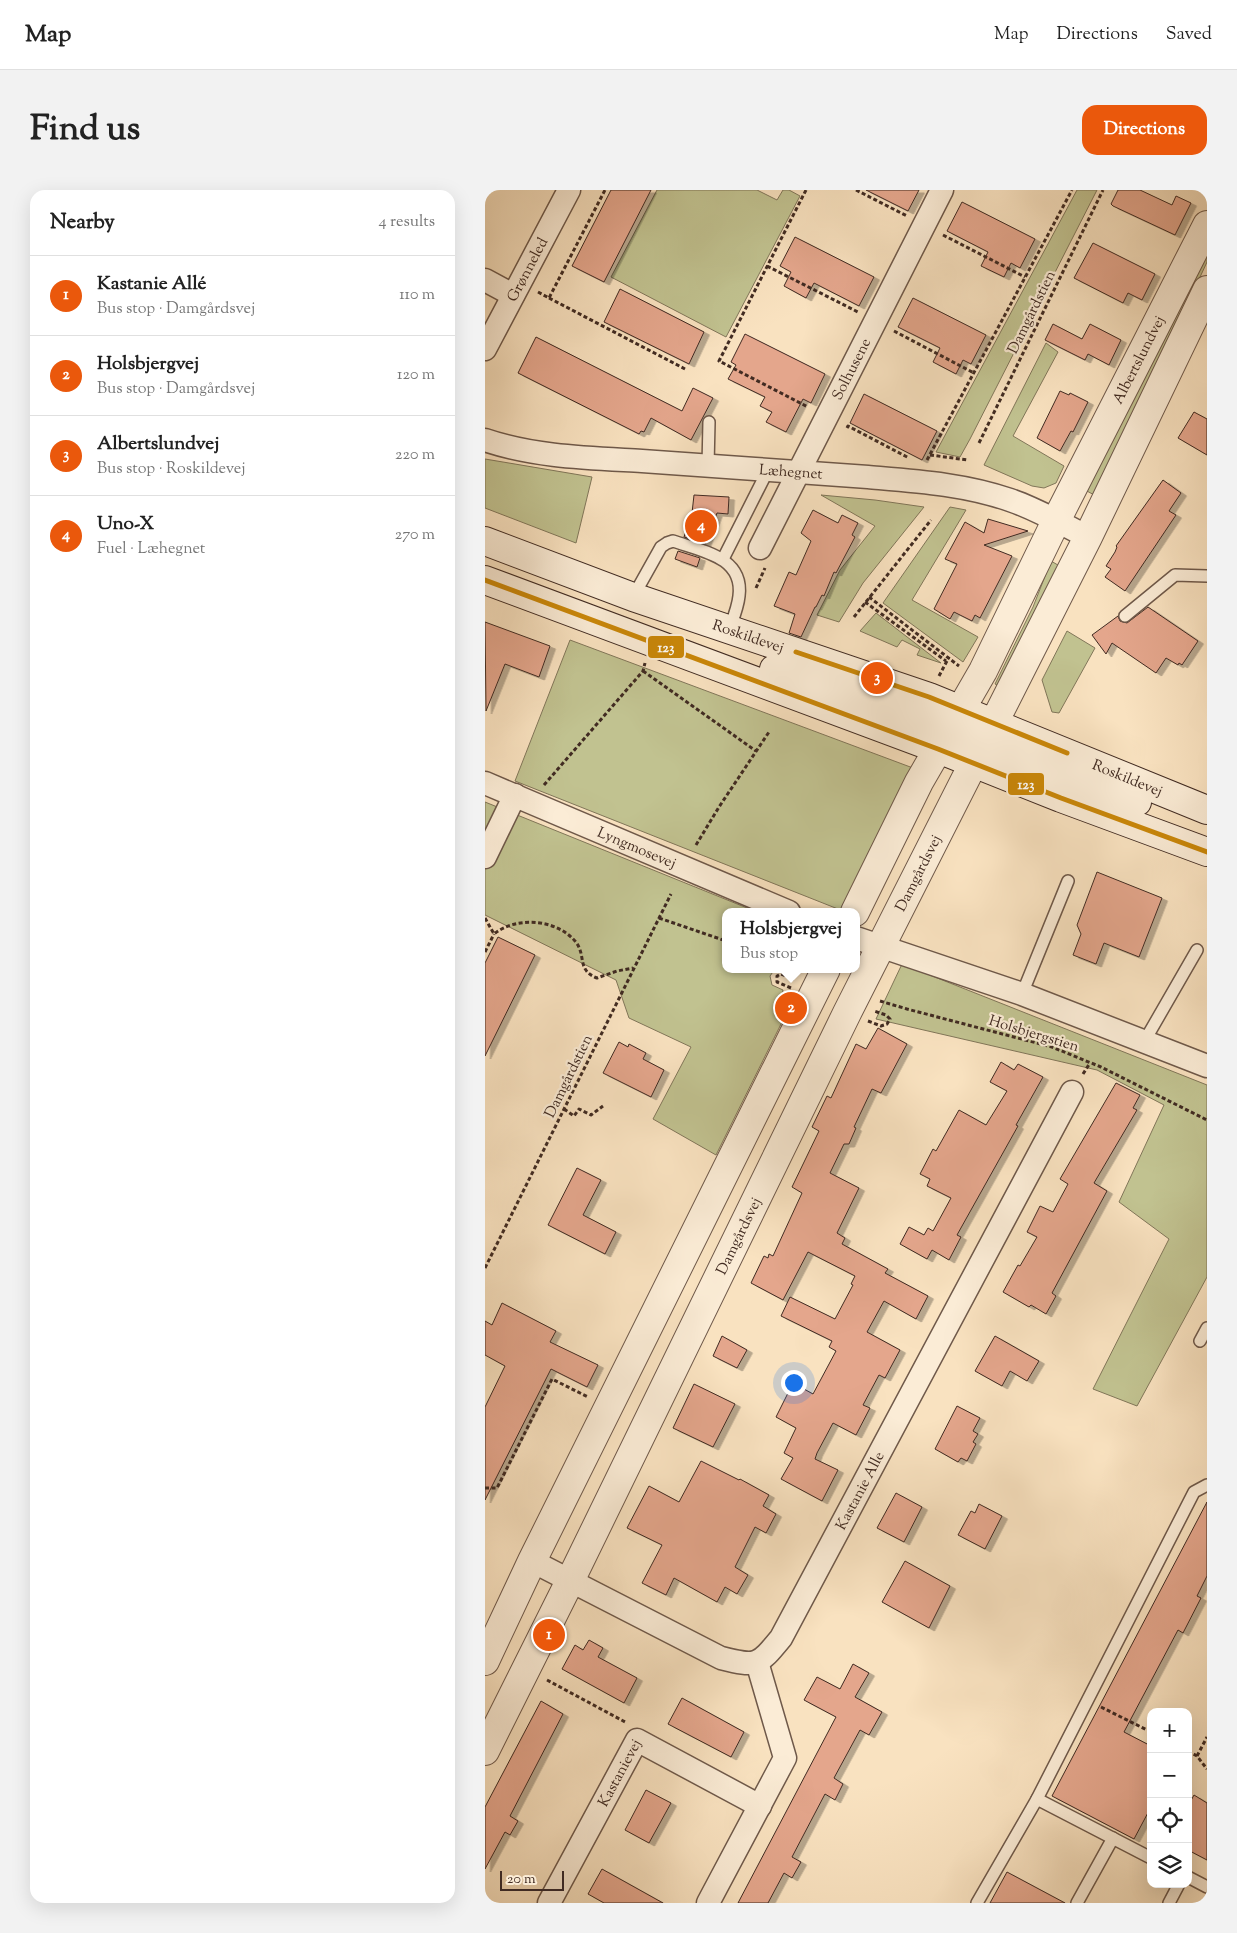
<!DOCTYPE html>
<meta charset="utf-8">
<style>
:root{--surface:#fff;--page:#f2f2f2;--text:#222;--muted:#767676;--line:#e0e0e0;--accent:#ea580c}
body{margin:0;font-family:"Sorts Mill Goudy",serif;background:var(--page);color:var(--text)}
.controls{position:absolute;right:15px;bottom:15px;display:grid;overflow:hidden;border-radius:10px;box-shadow:0 5px 20px #0002}
.controls button{width:45px;height:45px;display:grid;place-items:center;padding:0;border:0;border-bottom:1px solid var(--line);background:var(--surface);color:var(--text);font:25px sans-serif}
.scale{position:absolute;left:15px;bottom:12px;width:64px;box-sizing:border-box;padding-left:5px;border:2px solid #412b22;border-top:0;font-size:14px;line-height:18px;white-space:nowrap;color:#412b22;-webkit-text-stroke:4px #fbecd6;paint-order:stroke}
.you{position:absolute;left:308px;top:1192px;width:18px;height:18px;margin:-12px;border:4px solid #fff;border-radius:50%;background:#1a73e8;box-shadow:0 0 0 8px #1a73e833}
.badge{display:grid;place-items:center;width:32px;height:32px;border-radius:50%;background:var(--accent);color:#fff;font-size:16px;font-weight:700}
.pin{position:absolute;translate:-50% -50%;border:2px solid #fff;box-shadow:0 1px 5px #0006}
.popup{position:absolute;left:237px;top:718px;width:138px;height:65px;box-sizing:border-box;display:grid;place-content:center;border-radius:10px;background:var(--surface);filter:drop-shadow(0 1px 4px #0005);font-size:16px;white-space:nowrap;color:var(--muted)}
.popup b{font-size:19px;color:var(--text)}
.popup::after{content:'';position:absolute;left:50%;top:100%;margin-left:-10px;border:10px solid transparent;border-top-color:var(--surface)}
.list{margin:0;padding:0;list-style:none}
h2{display:flex;justify-content:space-between;align-items:center;height:65px;margin:0;padding:0 20px;font-size:21px}
h2 small{font-size:16px;font-weight:400;color:var(--muted)}
.list li{display:grid;grid-template-columns:32px 1fr auto;gap:15px;align-items:center;box-sizing:border-box;height:80px;padding:0 20px;border-top:1px solid var(--line)}
.list b{display:block;font-size:19px;white-space:nowrap}
.list p{margin:0;font-size:16px;white-space:nowrap;color:var(--muted)}
.list em{font-size:16px;font-style:normal;color:var(--muted)}
.icon{flex:none;width:28px;height:28px;fill:none;stroke:currentColor;stroke-width:2;stroke-linecap:round;stroke-linejoin:round}
.map{position:relative;flex:none;width:722px;height:1713px;overflow:hidden;border-radius:15px}
header{display:flex;align-items:center;gap:30px;box-sizing:border-box;height:70px;padding:0 25px;background:var(--surface);border-bottom:1px solid var(--line)}
header strong{font-size:24px}
nav{display:flex;gap:28px;margin-inline-start:auto;font-size:18px}
.intro{display:flex;align-items:center;justify-content:space-between;box-sizing:border-box;height:120px;padding:0 30px}
h1{margin:0;font-size:35px}
.button{padding:12px 22px;border-radius:15px;background:var(--accent);color:#fff;font-size:18px;font-weight:700}
main{display:flex;gap:30px;padding:0 30px}
aside{flex:1;background:var(--surface);border-radius:15px;box-shadow:0 5px 20px #0002}
.map>svg:first-child{display:block}
</style>
<header>
<strong>Map</strong>
<nav><a>Map</a><a>Directions</a><a>Saved</a></nav>
</header>
<div class="intro"><h1>Find us</h1><a class="button">Directions</a></div>
<main>
<aside>
<h2>Nearby<small>4 results</small></h2>
<ul class="list">
<li><span class="badge">1</span><div><b>Kastanie Allé</b><p>Bus stop · Damgårdsvej</p></div><em>110 m</em></li>
<li><span class="badge">2</span><div><b>Holsbjergvej</b><p>Bus stop · Damgårdsvej</p></div><em>120 m</em></li>
<li><span class="badge">3</span><div><b>Albertslundvej</b><p>Bus stop · Roskildevej</p></div><em>220 m</em></li>
<li><span class="badge">4</span><div><b>Uno-X</b><p>Fuel · Læhegnet</p></div><em>270 m</em></li>
</ul>
</aside>
<div class="map">
<svg width="722" height="1713" viewBox="0 0 722 1713">
<defs>
<filter id="shadow"><feDropShadow dx="5.5" dy="3" stdDeviation="0" flood-color="#0004"/></filter>
</defs>
<rect width="100%" height="100%" fill="#f9e2c0"/>
<filter id="stains"><feTurbulence type="fractalNoise" baseFrequency=".004" numOctaves="4"/><feColorMatrix values="0 0 0 0 .2 0 0 0 0 .09 0 0 0 0 .02 0 0 0 .5 -.17"/></filter>
<radialGradient id="worn" r=".72"><stop offset=".6" stop-color="#630" stop-opacity="0"/><stop offset="1" stop-color="#630" stop-opacity=".3"/></radialGradient>
<g fill="#c1c290" stroke="#817659">
<polygon points="172,0 272,0 292,10 298,0 304,0 315,6 241,147 126,87"/>
<polygon points="592,0 612,0 485,249 475,267 451,262"/>
<polygon points="722,59 722,72 613,307 600,300"/>
<polygon points="561,153 573,162 528,246 579,276 571,293 559,298 547,296 499,275"/>
<polygon points="0,269 107,287 91,353 0,318"/>
<polygon points="336,305 390,310 439,317 378,393 354,432 332,425 355,380 390,336"/>
<polygon points="465,317 481,320 427,410 493,447 478,472 398,413"/>
<polygon points="566,371 578,378 518,498 510,494 548,417"/>
<polygon points="391,423 456,473 432,465 435,459 417,450 412,457 375,441"/>
<polygon points="582,441 610,458 574,523 567,522 557,490"/>
<polygon points="85,450 428,578 358,721 30,591"/>
<polygon points="0,612 272,722 241,722 241,779 290,779 285,786 287,795 298,800 296,814 299,828 231,965 168,929 206,857 144,828 131,790 0,725"/>
<polygon points="417,774 722,895 722,1087 652,1216 608,1199 684,1049 634,1012 679,915 612,880 391,829"/>
</g>
<g fill="#e4a68c" stroke="#412b22" filter="url(#shadow)">
<polygon points="126,0 166,0 119,92 87,76"/>
<polygon points="381,0 434,0 423,21"/>
<polygon points="633,0 655,0 687,15 691,6 706,13 690,45 628,16 626,14"/>
<polygon points="477,12 550,49 535,78 526,73 519,87 496,76 503,62 462,41"/>
<polygon points="310,47 389,87 374,116 329,93 321,108 299,96 306,82 295,76"/>
<polygon points="608,53 670,84 657,110 643,103 638,113 589,88"/>
<polygon points="135,99 219,142 204,174 119,132"/>
<polygon points="428,108 501,145 486,174 478,170 471,184 448,172 455,158 413,137"/>
<polygon points="568,134 597,149 605,134 636,150 624,175 603,164 600,170 560,150"/>
<polygon points="260,144 340,184 326,213 318,209 301,242 281,232 287,222 275,216 280,207 243,189 251,175 246,172"/>
<polygon points="51,147 197,221 208,198 228,208 206,250 166,228 159,242 156,241 154,244 33,183"/>
<polygon points="575,201 584,205 585,203 603,212 588,242 586,241 575,261 552,248"/>
<polygon points="379,204 452,241 437,270 365,233"/>
<polygon points="709,222 722,229 722,265 693,248"/>
<polygon points="678,290 696,303 684,321 691,325 640,401 620,387 626,379 621,376 630,362 632,357 631,356"/>
<polygon points="209,305 244,307 243,324 232,323 220,354 199,347 207,323"/>
<polygon points="328,320 353,333 357,325 373,333 367,345 370,347 351,383 349,382 339,406 337,405 331,417 330,417 316,447 304,443 310,424 289,416 304,382 311,385 326,351 316,343"/>
<polygon points="503,329 543,341 499,355 527,366 495,428 490,425 487,431 469,422 465,429 449,419 472,374 460,369 480,332 499,343"/>
<polygon points="193,361 215,368 212,377 190,369"/>
<polygon points="663,417 713,451 697,475 694,473 693,475 681,468 671,483 627,453 621,464 607,445 633,426 635,431 642,433"/>
<polygon points="0,432 65,456 54,487 20,474 1,521"/>
<polygon points="612,682 677,708 654,767 619,753 611,774 588,765 596,744 592,735"/>
<polygon points="13,747 50,765 0,866 0,773"/>
<polygon points="393,838 422,854 396,903 387,899 369,937 371,938 364,954 359,954 345,983 374,998 352,1043 360,1048 357,1054 403,1079 400,1083 443,1106 431,1129 399,1111 382,1142 415,1160 400,1188 394,1185 378,1215 385,1218 371,1245 348,1233 332,1263 330,1269 353,1280 337,1311 296,1289 308,1268 299,1263 311,1238 291,1227 308,1193 328,1204 351,1161 344,1157 347,1151 296,1126 305,1107 350,1129 368,1095 366,1094 370,1086 323,1062 298,1110 266,1093 279,1066 283,1068 284,1064 288,1066 317,1003 307,997 334,941 327,937 342,906 346,908 371,854 381,859"/>
<polygon points="134,852 143,857 144,854 161,863 158,869 179,880 166,907 118,883"/>
<polygon points="516,872 529,880 533,874 558,887 531,935 533,936 472,1045 476,1047 464,1070 447,1060 442,1069 415,1054 424,1037 439,1045 443,1038 448,1041 466,1008 442,996 445,989 435,984 448,959 451,961 474,920 501,935 522,901 505,892"/>
<polygon points="631,893 655,905 648,918 652,920 609,993 622,1001 567,1103 571,1106 561,1124 546,1115 544,1117 518,1102 533,1075 535,1076 552,1047 542,1042 555,1016 568,1022 583,994 575,989"/>
<polygon points="92,978 116,990 98,1025 131,1042 120,1064 63,1035"/>
<polygon points="17,1113 71,1141 65,1152 113,1175 102,1197 66,1179 0,1310 0,1217 20,1176 0,1165 0,1131 7,1135"/>
<polygon points="237,1146 262,1160 252,1178 228,1166"/>
<polygon points="510,1146 554,1171 542,1191 525,1181 517,1196 490,1181"/>
<polygon points="209,1194 250,1214 228,1257 188,1238"/>
<polygon points="472,1216 495,1228 488,1241 493,1244 488,1252 491,1254 482,1271 476,1268 473,1272 450,1259"/>
<polygon points="216,1271 254,1290 255,1289 284,1305 278,1316 291,1324 281,1343 270,1337 250,1377 263,1385 252,1404 240,1397 232,1412 189,1388 181,1405 157,1393 177,1355 142,1338 164,1296 194,1312"/>
<polygon points="411,1303 437,1317 419,1352 392,1338"/>
<polygon points="722,1312 722,1386 712,1406 716,1408 698,1443 693,1440 639,1542 666,1556 666,1617 649,1649 567,1606"/>
<polygon points="494,1314 517,1326 500,1359 473,1345 486,1321 490,1323"/>
<polygon points="420,1371 465,1396 444,1438 397,1412"/>
<polygon points="104,1450 118,1458 113,1467 152,1488 139,1513 77,1479 90,1455 98,1460"/>
<polygon points="368,1474 384,1483 370,1507 397,1522 384,1545 375,1540 349,1588 358,1594 350,1610 340,1604 307,1667 316,1672 307,1688 299,1683 283,1713 253,1713 351,1527 319,1510 332,1487 355,1499"/>
<polygon points="197,1508 259,1542 246,1567 183,1534"/>
<polygon points="56,1511 78,1524 25,1626 33,1631 25,1645 20,1642 0,1679 0,1617"/>
<polygon points="161,1600 186,1613 164,1653 140,1640"/>
<polygon points="709,1605 722,1613 722,1670 703,1660 703,1616"/>
<polygon points="117,1679 178,1713 119,1713 103,1704"/>
<polygon points="522,1682 580,1713 505,1713"/>
</g>
<g fill="none" stroke-linecap="round" stroke-linejoin="round">
<defs>
<g id="service">
<polyline points="223,276 224,232"/>
<polyline points="238,369 283,280"/>
<path d="M148,407L176,357L182,353L188,351C217,361 259,367 254,406C253,417 248,429 244,440"/>
<polyline points="640,426 690,385 722,386"/>
<polyline points="537,804 583,691"/>
<polyline points="659,852 712,760"/>
<polyline points="715,1151 722,1138"/>
<polyline points="552,1609 666,1668"/>
<polyline points="703,1687 722,1697"/>
<polyline points="492,1713 552,1609 709,1302 722,1295"/>
<polyline points="592,1713 628,1648"/>
<polyline points="684,1713 694,1694"/>
</g>
<g id="minor">
<polyline points="0,90 28,105"/>
<path id="s1" d="M0,159L84,0"/>
<path id="s2" d="M0,250C50,267 104,268 157,271C232,277 308,281 383,287C430,291 479,294 525,310C552,319 577,334 603,347"/>
<path id="s3" d="M275,358L457,0"/>
<path id="s4" d="M0,593L304,722"/>
<polyline points="0,667 30,605"/>
<polyline points="371,748 537,804 722,876"/>
<path id="s5" d="M47,1371L236,1468C272,1477 273,1476 296,1448L587,902"/>
<path id="s6" d="M64,1713L152,1550L275,1616"/>
<polyline points="223,1713 300,1568 272,1472"/>
</g>
<g id="tertiary">
<path id="s7" d="M370,722L434,592L498,481L571,331L722,35"/>
<polyline points="0,1471 47,1371 341,779"/>
<path id="s8" d="M0,1561L85,1391L362,823L603,347L722,100"/>
</g>
<g id="secondary">
<path id="s9" d="M0,351L148,407L444,507L722,620"/>
<polyline points="0,390 453,559 576,608 722,662"/>
<polyline points="289,479 435,529 468,534 492,533"/>
<polyline points="472,558 495,558 535,566 652,612"/>
</g>
</defs>
<use href="#service" stroke="#6f594a" stroke-width="14"/>
<use href="#minor" stroke="#6f594a" stroke-width="25"/>
<use href="#tertiary" stroke="#6f594a" stroke-width="30"/>
<use href="#secondary" stroke="#412b22" stroke-width="30"/>
<g stroke="#412b22" stroke-width="3" stroke-dasharray="4 2.5" stroke-linecap="butt">
<polyline points="321,0 234,171 323,217"/>
<polyline points="371,0 422,26"/>
<polyline points="458,45 540,87"/>
<polyline points="282,76 373,122"/>
<polyline points="53,102 64,108 120,0"/>
<polyline points="64,108 200,179"/>
<polyline points="409,141 489,183"/>
<polyline points="362,238 363,236 424,268"/>
<polyline points="494,253 618,0"/>
<polyline points="445,265 483,270"/>
<polyline points="442,270 587,0"/>
<polyline points="271,398 280,378"/>
<polyline points="384,407 474,476"/>
<polyline points="380,412 461,471"/>
<polyline points="369,427 446,330"/>
<polyline points="158,481 271,561"/>
<polyline points="454,486 464,467"/>
<polyline points="59,595 158,481 160,473"/>
<polyline points="211,655 234,617 284,542"/>
<path d="M0,728L9,744C31,726 71,729 90,751C102,765 91,780 112,788L132,781L148,778"/>
<polyline points="174,728 241,751"/>
<polyline points="0,762 9,744"/>
<polyline points="306,798 292,792 292,786 296,784 309,789"/>
<polyline points="395,811 422,819 567,857 616,877 722,930"/>
<polyline points="383,831 396,836 402,834 405,829 401,825 389,821"/>
<polyline points="598,884 605,873"/>
<polyline points="79,919 89,926 94,919 106,925 118,916"/>
<polyline points="0,1078 186,704"/>
<polyline points="0,1298 12,1298 67,1189 103,1207"/>
<polyline points="62,1490 142,1533"/>
<polyline points="616,1517 666,1542"/>
<polyline points="703,1561 712,1566 722,1579"/>
<polyline points="712,1566 722,1547"/>
</g>
<use href="#service" stroke="#fbecd6" stroke-width="11"/>
<use href="#minor" stroke="#fbecd6" stroke-width="22"/>
<use href="#tertiary" stroke="#fbecd6" stroke-width="28"/>
<use href="#secondary" stroke="#fbecd6" stroke-width="28"/>
<defs>
<g id="bus-1">
<polyline points="0,390 453,559 576,608 722,662"/>
<polyline points="311,462 444,507 582,563"/>
</g>
</defs>
<use href="#bus-1" stroke="#fbecd6" stroke-width="9"/>
<use href="#bus-1" stroke="#ca8708" stroke-width="5"/>
</g>
<g text-anchor="middle" stroke-width="4.5" stroke-linejoin="round" paint-order="stroke">
<g font-size="15" fill="#412b22" stroke="#fbecd6">
<text dy="5" stroke="none"><textPath href="#s1" startOffset="90">Grønneled</textPath></text>
<text transform="translate(546 122) rotate(-64)" y="5">Damgårdstien</text>
<text dy="5" stroke="none"><textPath href="#s7" startOffset="621">Albertslundvej</textPath></text>
<text dy="5" stroke="none"><textPath href="#s3" startOffset="201">Solhusene</textPath></text>
<text dy="5" stroke="none"><textPath href="#s2" startOffset="308">Læhegnet</textPath></text>
<text dy="5" stroke="none"><textPath href="#s9" startOffset="280">Roskildevej</textPath></text>
<text dy="5" stroke="none"><textPath href="#s9" startOffset="685">Roskildevej</textPath></text>
<text dy="5" stroke="none"><textPath href="#s4" startOffset="165">Lyngmosevej</textPath></text>
<text dy="5" stroke="none"><textPath href="#s8" startOffset="979">Damgårdsvej</textPath></text>
<text transform="translate(549 843) rotate(17)" y="5">Holsbjergstien</text>
<text transform="translate(83 886) rotate(-64)" y="5">Damgårdstien</text>
<text dy="5" stroke="none"><textPath href="#s8" startOffset="574">Damgårdsvej</textPath></text>
<text dy="5" stroke="none"><textPath href="#s5" startOffset="450">Kastanie Alle</textPath></text>
<text dy="5" stroke="none"><textPath href="#s6" startOffset="148">Kastanievej</textPath></text>
</g>
</g>
<g stroke="#fbecd6" stroke-width="2">
<rect x="162" y="445" width="38" height="24" rx="5" fill="#ca8708"/>
<rect x="522" y="582" width="38" height="24" rx="5" fill="#ca8708"/>
</g>
<g font-size="14" text-anchor="middle" font-weight="bold" fill="#fff">
<text x="181" y="462">123</text>
<text x="541" y="599">123</text>
</g>
<rect width="100%" height="100%" filter="url(#stains)"/>
<rect width="100%" height="100%" fill="url(#worn)"/>
</svg>
<div class="controls">
<button>+</button>
<button>−</button>
<button><svg class="icon" aria-label="locate" viewBox="0 0 24 24"><circle cx="12" cy="12" r="6"/><path d="M12 2v4M12 18v4M2 12h4M18 12h4"/></svg></button>
<button><svg class="icon" aria-label="layers" viewBox="0 0 24 24"><path d="M12 4l9 5-9 5-9-5zM3 14l9 5 9-5"/></svg></button>
</div>
<div class="scale">20 m</div>
<div class="you"></div>
<div class="pin badge" style="left:64px;top:1445px">1</div>
<div class="pin badge" style="left:306px;top:818px">2</div>
<div class="popup"><b>Holsbjergvej</b>Bus stop</div>
<div class="pin badge" style="left:392px;top:488px">3</div>
<div class="pin badge" style="left:216px;top:336px">4</div>
</div>
</main>
